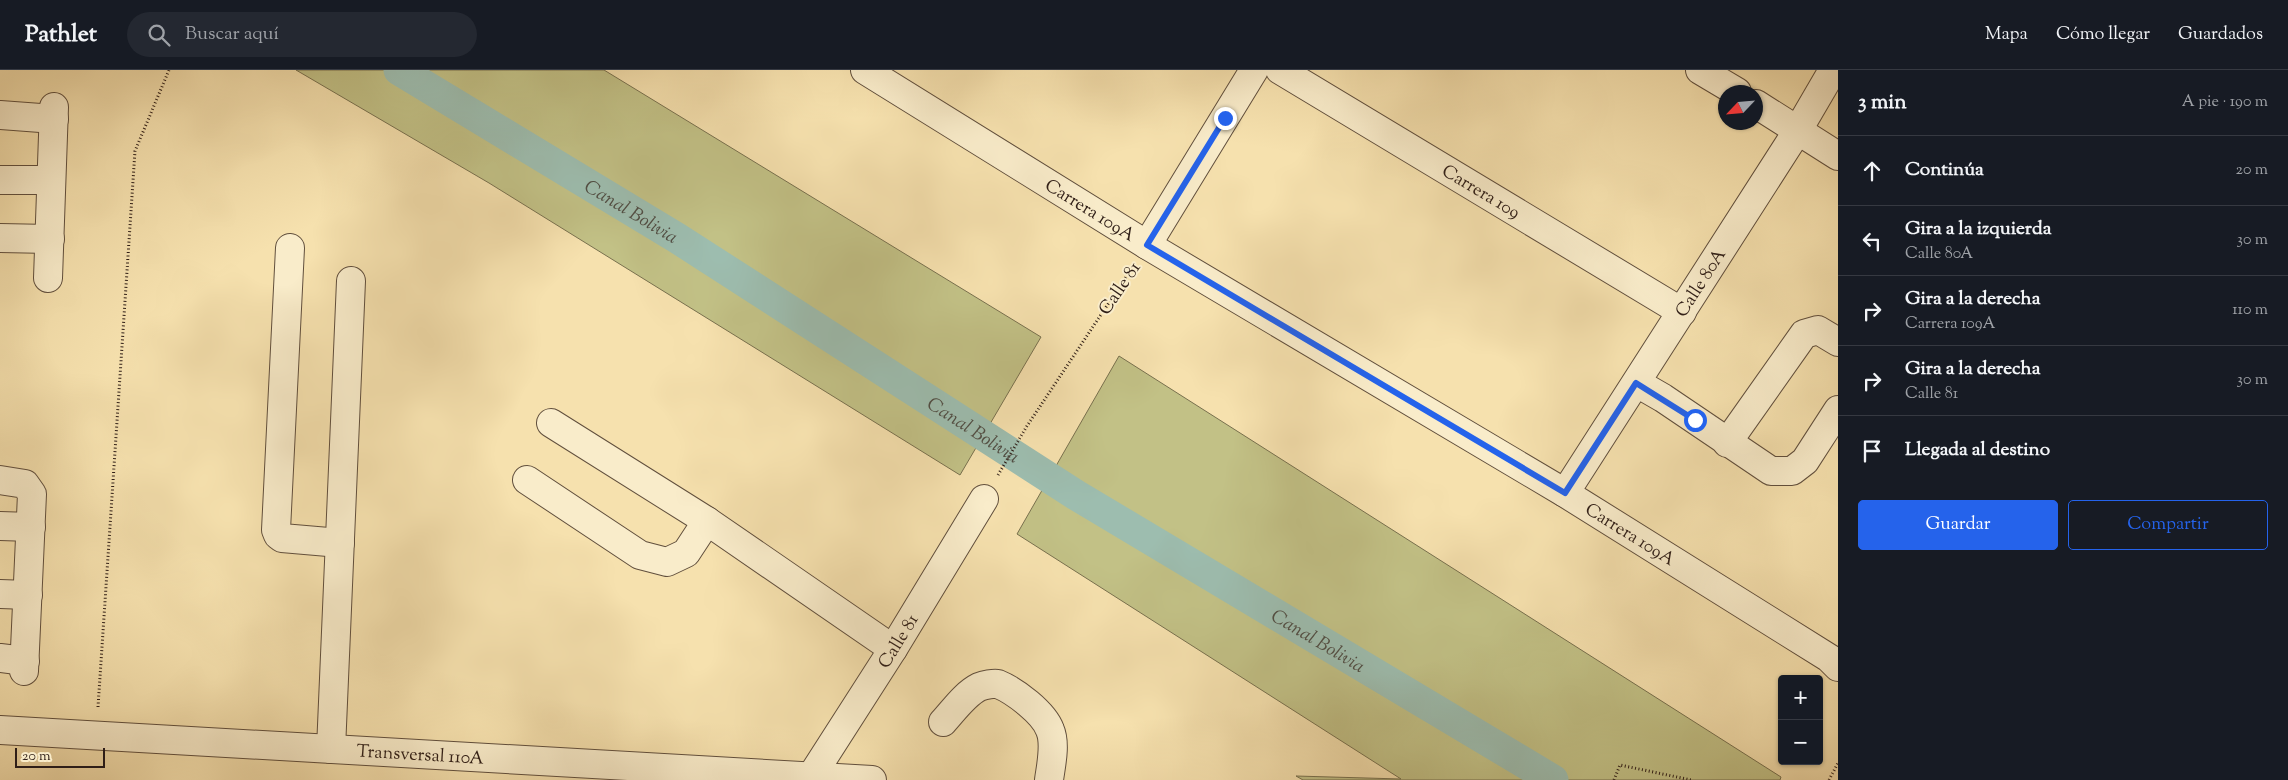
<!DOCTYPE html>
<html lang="es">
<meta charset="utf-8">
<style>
:root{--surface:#171b24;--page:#242831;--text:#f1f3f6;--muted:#9ea1a6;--line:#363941;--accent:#2563eb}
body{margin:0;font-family:"Sorts Mill Goudy",serif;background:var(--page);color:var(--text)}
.controls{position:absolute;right:15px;bottom:15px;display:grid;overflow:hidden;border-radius:5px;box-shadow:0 1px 4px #0004}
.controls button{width:45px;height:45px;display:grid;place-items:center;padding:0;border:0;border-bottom:1px solid var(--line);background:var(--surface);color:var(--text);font:25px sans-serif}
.compass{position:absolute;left:1718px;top:15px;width:45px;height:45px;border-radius:50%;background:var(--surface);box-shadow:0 1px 4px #0004;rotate:244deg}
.scale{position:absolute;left:15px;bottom:12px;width:90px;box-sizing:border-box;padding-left:5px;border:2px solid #2f1e17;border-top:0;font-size:14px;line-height:18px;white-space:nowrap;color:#2f1e17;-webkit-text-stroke:4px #f9ecca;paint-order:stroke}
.stop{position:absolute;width:15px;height:15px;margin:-11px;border:4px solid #2563eb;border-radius:50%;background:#fff}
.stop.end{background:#2563eb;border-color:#fff;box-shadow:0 1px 5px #0008}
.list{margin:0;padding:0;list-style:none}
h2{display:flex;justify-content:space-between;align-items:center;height:65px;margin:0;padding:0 20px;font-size:21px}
h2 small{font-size:16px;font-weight:400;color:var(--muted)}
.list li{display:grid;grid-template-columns:32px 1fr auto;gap:15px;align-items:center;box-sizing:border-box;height:70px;padding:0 20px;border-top:1px solid var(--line)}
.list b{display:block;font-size:19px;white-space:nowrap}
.list p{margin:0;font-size:16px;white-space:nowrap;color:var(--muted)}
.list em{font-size:16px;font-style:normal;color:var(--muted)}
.actions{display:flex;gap:10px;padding:15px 20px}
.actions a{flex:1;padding:11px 0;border:1px solid var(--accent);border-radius:5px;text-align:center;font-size:18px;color:var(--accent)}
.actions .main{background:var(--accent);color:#fff}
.icon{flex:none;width:28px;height:28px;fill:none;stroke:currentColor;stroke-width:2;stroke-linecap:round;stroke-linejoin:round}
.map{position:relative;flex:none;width:1838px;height:710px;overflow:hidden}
header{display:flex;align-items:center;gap:30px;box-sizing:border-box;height:70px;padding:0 25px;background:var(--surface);border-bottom:1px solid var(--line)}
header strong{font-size:24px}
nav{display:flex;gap:28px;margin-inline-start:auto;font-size:18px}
.search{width:350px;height:45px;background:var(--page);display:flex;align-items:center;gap:12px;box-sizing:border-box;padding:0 18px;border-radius:28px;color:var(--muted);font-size:19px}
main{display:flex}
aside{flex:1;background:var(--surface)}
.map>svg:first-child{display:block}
</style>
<header>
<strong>Pathlet</strong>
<div class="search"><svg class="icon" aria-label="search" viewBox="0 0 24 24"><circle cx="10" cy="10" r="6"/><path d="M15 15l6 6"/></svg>Buscar aquí</div>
<nav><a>Mapa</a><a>Cómo llegar</a><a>Guardados</a></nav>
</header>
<main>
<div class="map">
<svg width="1838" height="710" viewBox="0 0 1838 710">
<rect width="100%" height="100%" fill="#f6e1ae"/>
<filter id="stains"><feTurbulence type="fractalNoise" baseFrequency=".004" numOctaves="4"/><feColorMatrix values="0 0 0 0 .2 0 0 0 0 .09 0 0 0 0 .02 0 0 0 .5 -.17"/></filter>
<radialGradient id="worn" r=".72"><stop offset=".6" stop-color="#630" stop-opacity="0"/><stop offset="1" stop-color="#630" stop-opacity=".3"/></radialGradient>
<g fill="#c2c186" stroke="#78704e">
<polygon points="296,0 604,0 1041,267 960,405 489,113"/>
<polygon points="1119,286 1781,707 1780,710 1303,710 1296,706 1401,709 1017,464"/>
</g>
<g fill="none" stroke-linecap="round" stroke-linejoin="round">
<path stroke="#9dbdaf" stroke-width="31" id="s1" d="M399,0L677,168L1076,425L1553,710"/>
<defs>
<g id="minor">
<path id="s2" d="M865,0L1147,175L1565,423L1829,588L1838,597"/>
<path id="s3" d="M1280,0L1682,242"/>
<polyline points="1700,0 1737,22"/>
<polyline points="1756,34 1838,86"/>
<polyline points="0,45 54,49"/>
<polyline points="0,110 51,110"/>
<polyline points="0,168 50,169"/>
<polyline points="1147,175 1254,0"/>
<polyline points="290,178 276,460 278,465 282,468 340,473"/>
<polyline points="48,208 54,37"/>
<polyline points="1637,313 1663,328 1771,401 1792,401 1805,391 1838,340"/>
<polyline points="551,353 707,451 893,579"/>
<polyline points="1727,373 1804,264 1818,260 1838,272"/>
<polyline points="0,410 25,414 32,424 24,601"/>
<polyline points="527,410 640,485 667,492 686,483 707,451"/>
<path id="s4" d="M1565,423L1798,60L1833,0"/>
<polyline points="0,456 31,457"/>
<polyline points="0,524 28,525"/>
<polyline points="0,588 25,591"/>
<path d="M943,652C954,640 965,624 979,617C984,615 994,613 998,614C1015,621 1044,643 1050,660C1056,674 1051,695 1049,710"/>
<path id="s5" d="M0,660L872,710"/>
<polyline points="331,679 351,211"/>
<path id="s6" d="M809,710L893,579L984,429"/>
</g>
</defs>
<use href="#minor" stroke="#614f3d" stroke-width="30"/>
<g stroke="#2f1e17" stroke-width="3" stroke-dasharray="1 2.5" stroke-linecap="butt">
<polyline points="998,405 1027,356 1132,198"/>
<polyline points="98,637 135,81 169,0"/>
<polyline points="1614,710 1620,695 1691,710"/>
<polyline points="1829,710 1838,693"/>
</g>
<use href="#minor" stroke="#f9ecca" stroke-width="28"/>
</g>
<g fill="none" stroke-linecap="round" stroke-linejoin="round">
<polyline stroke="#2563eb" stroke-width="6" points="1225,48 1147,175 1565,423 1636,313 1695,350"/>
</g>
<g text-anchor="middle" stroke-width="4" stroke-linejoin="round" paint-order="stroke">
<g font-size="18" fill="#2f1e17" stroke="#f9ecca">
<text dy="6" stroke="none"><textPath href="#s3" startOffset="235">Carrera 109</textPath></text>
<text dy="6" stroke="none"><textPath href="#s2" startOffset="265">Carrera 109A</textPath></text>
<text dy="6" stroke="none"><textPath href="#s4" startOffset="250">Calle 80A</textPath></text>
<text transform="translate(1119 218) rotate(-56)" y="6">Calle 81</text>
<text dy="6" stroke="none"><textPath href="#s2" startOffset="895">Carrera 109A</textPath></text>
<text dy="6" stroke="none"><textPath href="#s6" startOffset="165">Calle 81</textPath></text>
<text dy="6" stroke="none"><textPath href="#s5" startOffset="421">Transversal 110A</textPath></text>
</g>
<g font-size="19" font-style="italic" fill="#504e45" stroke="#f9ecca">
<text dy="7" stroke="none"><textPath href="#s1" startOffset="272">Canal Bolivia</textPath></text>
<text dy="7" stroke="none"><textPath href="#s1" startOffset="678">Canal Bolivia</textPath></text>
<text dy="7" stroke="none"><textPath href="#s1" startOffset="1082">Canal Bolivia</textPath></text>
</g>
</g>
<rect width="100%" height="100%" filter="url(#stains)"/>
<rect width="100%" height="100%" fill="url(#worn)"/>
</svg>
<div class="controls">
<button>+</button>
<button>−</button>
</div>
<svg class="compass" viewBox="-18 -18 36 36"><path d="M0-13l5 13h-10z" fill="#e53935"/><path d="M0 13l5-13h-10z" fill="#9ea1a6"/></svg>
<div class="scale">20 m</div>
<div class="stop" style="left:1695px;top:350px"></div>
<div class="stop end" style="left:1225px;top:48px"></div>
</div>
<aside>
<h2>3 min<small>A pie · 190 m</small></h2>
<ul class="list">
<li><svg class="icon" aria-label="ahead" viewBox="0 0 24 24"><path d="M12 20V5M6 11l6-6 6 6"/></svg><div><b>Continúa</b></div><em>20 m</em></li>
<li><svg class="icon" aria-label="left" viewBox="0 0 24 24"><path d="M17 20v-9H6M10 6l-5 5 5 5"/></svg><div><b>Gira a la izquierda</b><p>Calle 80A</p></div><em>30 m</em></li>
<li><svg class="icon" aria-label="right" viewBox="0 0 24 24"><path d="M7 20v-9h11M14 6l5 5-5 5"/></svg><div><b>Gira a la derecha</b><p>Carrera 109A</p></div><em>110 m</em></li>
<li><svg class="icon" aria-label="right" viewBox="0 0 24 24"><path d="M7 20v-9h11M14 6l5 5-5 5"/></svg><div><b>Gira a la derecha</b><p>Calle 81</p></div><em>30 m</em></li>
<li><svg class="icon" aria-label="arrive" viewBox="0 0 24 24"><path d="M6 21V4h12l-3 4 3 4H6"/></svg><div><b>Llegada al destino</b></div></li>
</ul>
<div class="actions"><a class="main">Guardar</a><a>Compartir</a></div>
</aside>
</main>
